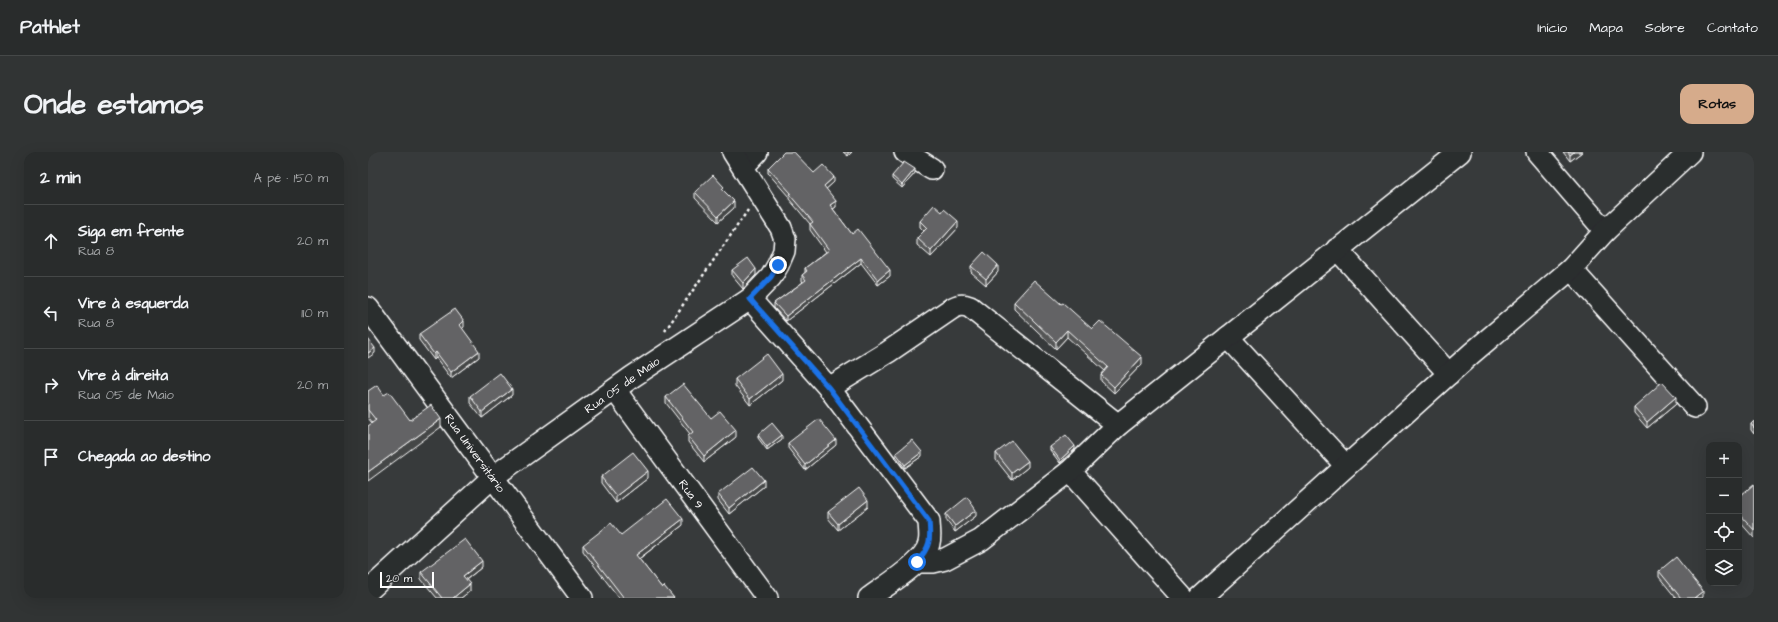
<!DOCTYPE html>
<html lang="pt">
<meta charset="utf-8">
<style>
:root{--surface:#292c2c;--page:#313434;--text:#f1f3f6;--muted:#a5a7a9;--line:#454848;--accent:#d6ab8b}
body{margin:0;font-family:"Architects Daughter",sans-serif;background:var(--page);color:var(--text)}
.controls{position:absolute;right:12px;bottom:12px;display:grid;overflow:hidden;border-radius:8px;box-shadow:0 4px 16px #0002}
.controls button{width:36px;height:36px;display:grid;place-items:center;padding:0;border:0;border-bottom:1px solid var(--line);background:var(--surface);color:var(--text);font:20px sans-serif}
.scale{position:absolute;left:12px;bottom:10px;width:54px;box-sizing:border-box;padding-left:4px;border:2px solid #fff;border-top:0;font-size:11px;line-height:14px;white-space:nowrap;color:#fff;-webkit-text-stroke:3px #2a2d2e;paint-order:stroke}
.stop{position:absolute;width:12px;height:12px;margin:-9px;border:3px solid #1a73e8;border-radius:50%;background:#fff}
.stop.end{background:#1a73e8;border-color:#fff;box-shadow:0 1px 4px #0008}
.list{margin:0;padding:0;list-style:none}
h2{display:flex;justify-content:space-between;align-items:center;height:52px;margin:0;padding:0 16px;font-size:17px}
h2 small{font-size:13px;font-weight:400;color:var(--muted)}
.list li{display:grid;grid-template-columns:26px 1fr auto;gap:12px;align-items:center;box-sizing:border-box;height:72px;padding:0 16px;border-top:1px solid var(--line)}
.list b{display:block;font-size:15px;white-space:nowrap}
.list p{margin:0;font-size:13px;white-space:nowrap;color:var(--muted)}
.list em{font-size:13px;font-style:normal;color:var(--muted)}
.icon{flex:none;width:22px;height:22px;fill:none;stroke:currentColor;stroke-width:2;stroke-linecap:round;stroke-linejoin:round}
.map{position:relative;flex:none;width:1386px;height:446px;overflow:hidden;border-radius:12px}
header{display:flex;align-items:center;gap:24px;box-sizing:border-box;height:56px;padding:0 20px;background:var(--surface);border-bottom:1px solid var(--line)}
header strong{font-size:19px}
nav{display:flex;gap:22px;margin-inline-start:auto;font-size:14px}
.intro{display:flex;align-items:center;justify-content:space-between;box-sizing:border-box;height:96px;padding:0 24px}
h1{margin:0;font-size:28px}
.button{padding:10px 18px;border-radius:12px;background:var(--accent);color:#111;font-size:14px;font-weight:700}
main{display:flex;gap:24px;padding:0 24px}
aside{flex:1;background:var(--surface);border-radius:12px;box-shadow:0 4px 16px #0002}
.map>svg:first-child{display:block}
</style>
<header>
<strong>Pathlet</strong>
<nav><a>Início</a><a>Mapa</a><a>Sobre</a><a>Contato</a></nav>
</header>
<div class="intro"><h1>Onde estamos</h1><a class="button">Rotas</a></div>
<main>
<aside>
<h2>2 min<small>A pé · 150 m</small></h2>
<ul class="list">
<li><svg class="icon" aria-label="ahead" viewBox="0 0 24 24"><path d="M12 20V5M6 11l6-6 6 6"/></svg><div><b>Siga em frente</b><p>Rua 8</p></div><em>20 m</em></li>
<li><svg class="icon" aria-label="left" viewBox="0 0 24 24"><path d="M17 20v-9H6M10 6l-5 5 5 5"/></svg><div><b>Vire à esquerda</b><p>Rua 8</p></div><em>110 m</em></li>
<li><svg class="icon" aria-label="right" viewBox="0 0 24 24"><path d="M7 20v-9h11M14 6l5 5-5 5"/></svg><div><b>Vire à direita</b><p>Rua 05 de Maio</p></div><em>20 m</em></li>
<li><svg class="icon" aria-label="arrive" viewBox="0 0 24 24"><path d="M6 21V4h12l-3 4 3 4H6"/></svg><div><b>Chegada ao destino</b></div></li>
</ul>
</aside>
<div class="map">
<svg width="1386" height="446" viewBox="0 0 1386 446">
<rect width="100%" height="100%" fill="#373a3b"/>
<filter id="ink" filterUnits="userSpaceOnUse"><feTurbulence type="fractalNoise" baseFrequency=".025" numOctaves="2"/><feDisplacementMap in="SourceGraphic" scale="8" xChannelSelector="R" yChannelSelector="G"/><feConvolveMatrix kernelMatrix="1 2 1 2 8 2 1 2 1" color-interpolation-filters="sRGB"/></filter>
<g filter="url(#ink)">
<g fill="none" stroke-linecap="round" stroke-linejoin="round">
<defs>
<g id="minor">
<polyline points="537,0 564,17"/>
<polyline points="1169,0 1237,79"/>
<polyline points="375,15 389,0"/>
<polyline points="969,97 1081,222"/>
<polyline points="1203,117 1327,255"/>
<path d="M382,147L461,236L561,369C561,376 563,384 561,391C558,410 517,434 501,446"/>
<polyline points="0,156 214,446"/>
<polyline points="860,185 978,314"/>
<path d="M461,236L520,200L583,157C590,153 594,152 602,155L750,273"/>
<polyline points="247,238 399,446"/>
<polyline points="702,319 815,446"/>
<polyline points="549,410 565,410 577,407 613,388 702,319 750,273 1092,0"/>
<polyline points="0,439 125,325 264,225 382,147 403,125 410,113 416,99 417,87 413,76 365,0"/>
<polyline points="832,446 1104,201 1203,117 1237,79 1322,0"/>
</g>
</defs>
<use href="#minor" stroke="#fff" stroke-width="24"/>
<polyline stroke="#fff" stroke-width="2.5" stroke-dasharray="3 3" stroke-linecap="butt" points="297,179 380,58"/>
<use href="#minor" stroke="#2a2d2e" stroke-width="21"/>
</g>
<g fill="#555657" stroke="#fff">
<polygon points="475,0 484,0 480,4"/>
<polygon points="1195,0 1214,0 1202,9"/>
<polygon points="400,16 446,21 466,30 458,37 468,55 465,57 484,82 522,124 510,133 493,111 418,169 406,156 406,151 435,130 434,129 434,123 437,121 437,116 458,100 442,78 442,72 421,47 421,45 400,21"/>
<polygon points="547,21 534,36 524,27 524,24"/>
<polygon points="327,40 366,56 350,70 327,46"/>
<polygon points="574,60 590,76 563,105 549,93 549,86 556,79 552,75 552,69"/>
<polygon points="603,114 630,120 618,133 603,120"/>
<polygon points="364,118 388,123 375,137 364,124"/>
<polygon points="646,150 693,152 724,177 774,212 746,241 733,229 733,223 737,219 699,185 688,197 646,157"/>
<polygon points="96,175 94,176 111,205 83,226 68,206 66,208 51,188 51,182"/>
<polygon points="367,227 414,228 382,253 367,234"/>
<polygon points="0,239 16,243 42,268 73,275 4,271 0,266"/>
<polygon points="144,243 114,266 102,251 102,244"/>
<polygon points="298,245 343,266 368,285 336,310 320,290 320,284 322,282 298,251"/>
<polygon points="1308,252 1279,276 1266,261 1266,255"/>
<polygon points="1386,269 1386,282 1383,278 1383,272"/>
<polygon points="390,283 414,287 399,298 390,286"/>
<polygon points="420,291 468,293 437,318 420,296"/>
<polygon points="682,295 707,297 692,311 682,298"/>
<polygon points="528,301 554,304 537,316 528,304"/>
<polygon points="628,301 660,315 644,328 628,308"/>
<polygon points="233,325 280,326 248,351 233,331"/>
<polygon points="1386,332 1386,386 1371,369 1371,345"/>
<polygon points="396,334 361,362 350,348 350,342"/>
<polygon points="500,355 470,378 460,366 460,360"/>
<polygon points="578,362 608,364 587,380 578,368"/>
<polygon points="315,373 271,407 294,436 306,446 251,446 215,399 215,393 253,383"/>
<polygon points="114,415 98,428 102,439 93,446 69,446 53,427 53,420"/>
<polygon points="1291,419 1335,445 1334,446 1308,446 1291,425"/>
</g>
<g fill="#454647" stroke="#fff">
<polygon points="480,0 484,0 480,4"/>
<polygon points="1206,0 1214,0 1202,9 1202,3"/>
<polygon points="547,17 547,21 534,36 534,33"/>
<polygon points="466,25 466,30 456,39 456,34"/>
<polygon points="366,49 366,56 350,70 350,64"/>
<polygon points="468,49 468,55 462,59 462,53"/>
<polygon points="590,69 590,76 563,105 563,99"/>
<polygon points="493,106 493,111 418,169 418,164"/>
<polygon points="630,113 630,120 618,133 618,127"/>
<polygon points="388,117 388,123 375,137 375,131"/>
<polygon points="522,118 522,124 510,133 510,128"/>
<polygon points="96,169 96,175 92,179 92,173"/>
<polygon points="699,178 699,185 688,197 688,190"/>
<polygon points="7,196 7,201 0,206 0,201"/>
<polygon points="111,199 111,205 83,226 83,220"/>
<polygon points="68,200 68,206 66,208 66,202"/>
<polygon points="774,205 774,212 746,241 746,235"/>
<polygon points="414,222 414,228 382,253 382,247"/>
<polygon points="144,237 144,243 114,266 114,260"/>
<polygon points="1308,245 1308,252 1279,276 1279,270"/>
<polygon points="73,267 73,275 0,329 0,320"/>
<polygon points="368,278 368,285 336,310 336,304"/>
<polygon points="414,283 414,287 399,298 399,295"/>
<polygon points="468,288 468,293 437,318 437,313"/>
<polygon points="707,294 707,297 692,311 692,308"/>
<polygon points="554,300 554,304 537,316 537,313"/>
<polygon points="660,309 660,315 644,328 644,321"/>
<polygon points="280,319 280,326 248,351 248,344"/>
<polygon points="396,328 396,334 361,362 361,356"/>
<polygon points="500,348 500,355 470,378 470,372"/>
<polygon points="608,358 608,364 587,380 587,374"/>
<polygon points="315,367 315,373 268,409 268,403"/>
<polygon points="114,409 114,415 95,430 95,424"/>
<polygon points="102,432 102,439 93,446 85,446"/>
<polygon points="1335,439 1335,445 1334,446 1326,446"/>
</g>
<g fill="#636465" stroke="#fff">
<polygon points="416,0 426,0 446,21 455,13 466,25 456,34 468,49 462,53 484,82 490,77 522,118 510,128 493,106 418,164 406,151 438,128 434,123 439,119 437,116 461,98 442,72 445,70 421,42 423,41 400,16"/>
<polygon points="1200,0 1206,0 1202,3"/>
<polygon points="536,10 547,17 534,33 524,24"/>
<polygon points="345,23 356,35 354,37 366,49 350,64 327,40"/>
<polygon points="566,53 574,60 576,57 590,69 563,99 549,86 559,76 552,69"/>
<polygon points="616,100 630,113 618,127 603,114"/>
<polygon points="380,106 388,117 375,131 364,118"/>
<polygon points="666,128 693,152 695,151 724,177 732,169 774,205 746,235 733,223 740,215 699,178 688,190 646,150"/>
<polygon points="87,157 96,169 92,173 111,199 83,220 68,200 66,202 51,182"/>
<polygon points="0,187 7,196 0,201"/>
<polygon points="399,202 414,222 382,247 367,227"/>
<polygon points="132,221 144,237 114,260 102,244"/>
<polygon points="1294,230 1308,245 1279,270 1266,255"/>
<polygon points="315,232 343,266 352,259 368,278 336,304 320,284 325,280 298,245"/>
<polygon points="9,233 16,243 21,240 42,268 63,253 73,267 0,320 0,274 8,268 0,258 0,239"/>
<polygon points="451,267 468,288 437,313 420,291"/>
<polygon points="1386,269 1386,276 1383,272"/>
<polygon points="404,271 414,283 399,295 390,283"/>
<polygon points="698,283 707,294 692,308 682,295"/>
<polygon points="544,288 554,300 537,313 528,301"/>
<polygon points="644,289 660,309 644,321 628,301"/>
<polygon points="265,300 280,319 248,344 233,325"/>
<polygon points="385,315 396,328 361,356 350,342"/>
<polygon points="1386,332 1386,378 1371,361 1371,345"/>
<polygon points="491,336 500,348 470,372 460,360"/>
<polygon points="599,345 608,358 587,374 578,362"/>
<polygon points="299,347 315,367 268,403 294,436 296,434 306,446 256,446 215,393 243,371 253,383"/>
<polygon points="97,387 114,409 95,424 102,432 85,446 74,446 53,420"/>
<polygon points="1308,405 1335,439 1326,446 1313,446 1291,419"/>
</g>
</g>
<g fill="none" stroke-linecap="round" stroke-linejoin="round" filter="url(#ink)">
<path stroke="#1a73e8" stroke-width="5" d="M410,113L403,125L382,147L461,236L561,369C563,388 562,395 549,410"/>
</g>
<g text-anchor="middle" stroke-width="3" stroke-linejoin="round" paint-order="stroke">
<g font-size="12" fill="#fff" stroke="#2a2d2e">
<text transform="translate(254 233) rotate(-35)" y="4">Rua 05 de Maio</text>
<text transform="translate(107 301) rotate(54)" y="4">Rua Universitário</text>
<text transform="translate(323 342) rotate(54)" y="4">Rua 9</text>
</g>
</g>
</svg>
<div class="controls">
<button>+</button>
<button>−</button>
<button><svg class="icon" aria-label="locate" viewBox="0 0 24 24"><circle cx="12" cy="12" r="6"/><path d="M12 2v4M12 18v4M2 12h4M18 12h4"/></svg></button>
<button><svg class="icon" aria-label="layers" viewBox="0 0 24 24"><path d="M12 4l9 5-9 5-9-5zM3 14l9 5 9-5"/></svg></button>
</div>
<div class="scale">20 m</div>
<div class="stop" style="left:549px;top:410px"></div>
<div class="stop end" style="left:410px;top:113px"></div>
</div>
</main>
